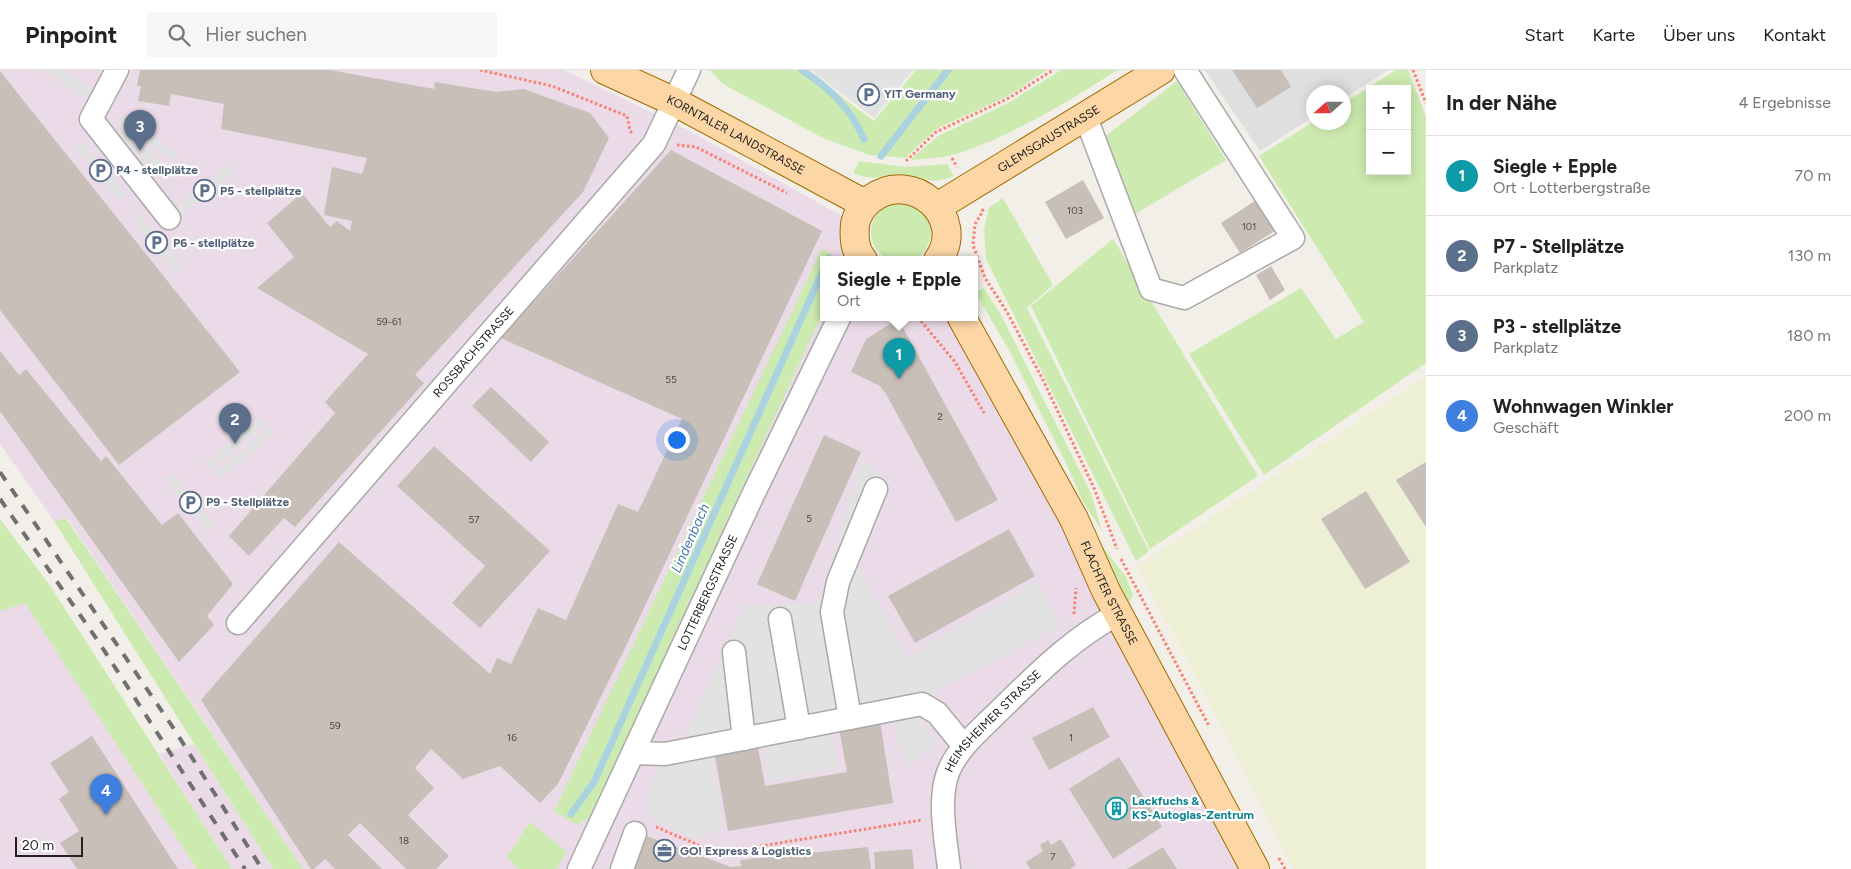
<!DOCTYPE html>
<html lang="de">
<meta charset="utf-8">
<style>
:root{--surface:#fff;--page:#f6f6f6;--text:#222;--muted:#767676;--line:#e0e0e0;--accent:#d40000}
body{margin:0;font-family:Figtree,sans-serif;background:var(--page);color:var(--text)}
.controls{position:absolute;right:15px;top:15px;display:grid;overflow:hidden;border-radius:0px;box-shadow:0 2px 12px #0003}
.controls button{width:45px;height:45px;display:grid;place-items:center;padding:0;border:0;border-bottom:1px solid var(--line);background:var(--surface);color:var(--text);font:25px sans-serif}
.compass{position:absolute;left:1306px;top:15px;width:45px;height:45px;border-radius:50%;background:var(--surface);box-shadow:0 2px 12px #0003;rotate:249deg}
.scale{position:absolute;left:15px;bottom:12px;width:68px;box-sizing:border-box;padding-left:5px;border:2px solid #222;border-top:0;font-size:14px;line-height:18px;white-space:nowrap;color:#222;-webkit-text-stroke:4px #fff;paint-order:stroke}
.you{position:absolute;left:676px;top:369px;width:18px;height:18px;margin:-12px;border:4px solid #fff;border-radius:50%;background:#1a73e8;box-shadow:0 0 0 8px #1a73e833}
.badge{display:grid;place-items:center;width:32px;height:32px;border-radius:50%;background:var(--accent);color:#fff;font-size:16px;font-weight:700}
.pin{position:absolute;translate:-50% -41px;filter:drop-shadow(0 1px 2px #0008)}
.pin::after{content:'';position:absolute;top:26px;width:18px;height:15px;background:inherit;clip-path:polygon(0 0,100% 0,50% 100%)}
.popup{position:absolute;left:820px;top:186px;width:158px;height:65px;box-sizing:border-box;display:grid;place-content:center;border-radius:0px;background:var(--surface);filter:drop-shadow(0 1px 4px #0005);font-size:16px;white-space:nowrap;color:var(--muted)}
.popup b{font-size:19px;color:var(--text)}
.popup::after{content:'';position:absolute;left:50%;top:100%;margin-left:-10px;border:10px solid transparent;border-top-color:var(--surface)}
.list{margin:0;padding:0;list-style:none}
h2{display:flex;justify-content:space-between;align-items:center;height:65px;margin:0;padding:0 20px;font-size:21px}
h2 small{font-size:16px;font-weight:400;color:var(--muted)}
.list li{display:grid;grid-template-columns:32px 1fr auto;gap:15px;align-items:center;box-sizing:border-box;height:80px;padding:0 20px;border-top:1px solid var(--line)}
.list b{display:block;font-size:19px;white-space:nowrap}
.list p{margin:0;font-size:16px;white-space:nowrap;color:var(--muted)}
.list em{font-size:16px;font-style:normal;color:var(--muted)}
.icon{flex:none;width:28px;height:28px;fill:none;stroke:currentColor;stroke-width:2;stroke-linecap:round;stroke-linejoin:round}
.map{position:relative;flex:none;width:1426px;height:799px;overflow:hidden}
header{display:flex;align-items:center;gap:30px;box-sizing:border-box;height:70px;padding:0 25px;background:var(--surface);border-bottom:1px solid var(--line)}
header strong{font-size:24px}
nav{display:flex;gap:28px;margin-inline-start:auto;font-size:18px}
.search{width:350px;height:45px;background:var(--page);display:flex;align-items:center;gap:12px;box-sizing:border-box;padding:0 18px;border-radius:0px;color:var(--muted);font-size:19px}
main{display:flex}
aside{flex:1;background:var(--surface)}
.map>svg:first-child{display:block}
</style>
<header>
<strong>Pinpoint</strong>
<div class="search"><svg class="icon" aria-label="search" viewBox="0 0 24 24"><circle cx="10" cy="10" r="6"/><path d="M15 15l6 6"/></svg>Hier suchen</div>
<nav><a>Start</a><a>Karte</a><a>Über uns</a><a>Kontakt</a></nav>
</header>
<main>
<div class="map">
<svg width="1426" height="799" viewBox="0 0 1426 799">
<rect width="100%" height="100%" fill="#f2efe9"/>
<polygon fill="#e0dfdf" points="1205,0 1388,0 1344,28 1344,22 1314,22 1313,47 1260,81"/>
<g fill="#ebdbe8">
<polygon points="0,0 564,0 684,58 844,147 856,190 824,190 824,248 959,248 1255,799 303,799 67,448 54,451 0,374"/>
<polygon points="25,532 197,799 0,799 0,541"/>
<polygon points="194,674 273,799 232,799 159,684"/>
</g>
<polygon fill="#eef0d5" points="1426,306 1426,799 1294,799 1138,496"/>
<g fill="#cdebb0" fill-rule="evenodd">
<polygon points="710,0 806,0 874,51 916,0 1047,0 1008,26 936,59 905,88 869,85 821,67 723,14"/>
<path d="M1061,0H1117C1072,30 1005,70 952,85C939,88 924,89 910,90L938,66L1008,33Z"/>
<path d="M1396,0H1408L1426,47V293L1264,405L1189,284L1301,218L1336,269L1364,252L1259,86L1313,52H1344V33ZM1370,19H1407V101H1370Z"/>
<polygon points="1177,11 1226,90 1135,144 1103,68"/>
<path d="M859,91L905,97L947,94L954,106C925,117 925,105 900,105C878,106 876,112 853,103Z"/>
<polygon points="1003,128 1053,215 1027,238 1149,481 1136,491 986,189 984,159 989,138"/>
<circle cx="901" cy="162" r="30"/>
<polygon points="1113,169 1258,406 1150,479 1031,236"/>
<polygon points="822,178 837,189 824,190 822,217 824,240 591,746 577,755 554,741"/>
<polygon points="984,218 1001,245 1091,423 1102,461 1083,432 1067,395 1009,280 975,222"/>
<polygon points="66,448 303,799 273,799 54,451"/>
<polygon points="0,449 51,517 232,799 197,799 25,533 0,541"/>
<polygon points="1093,464 1126,507 1133,525 1130,532 1125,528"/>
<polygon points="530,752 567,782 556,799 519,799 507,787"/>
</g>
<g fill="#e2e2e2">
<polygon points="42,0 62,0 93,19 87,28"/>
<polygon points="811,0 913,0 874,48"/>
<polygon points="121,44 178,83 173,91 116,52"/>
<polygon points="114,57 171,96 166,104 109,65"/>
<polygon points="82,71 126,124 118,130 74,77"/>
<polygon points="227,95 234,103 180,146 174,138"/>
<polygon points="139,143 183,196 176,203 132,150"/>
<polygon points="260,347 266,354 210,400 204,393"/>
<polygon points="269,357 275,364 218,410 213,403"/>
<polygon points="862,390 890,413 858,496 907,587 1037,511 1060,555 938,621 920,650 939,672 906,697 891,646 833,656 838,698 768,712 760,662 710,672 723,757 697,770 650,746 644,729 659,699 687,662 745,535 818,534"/>
<polygon points="173,403 215,455 207,461 165,409"/>
</g>
<g fill="none" stroke-linecap="round" stroke-linejoin="round">
<g stroke="#aad3df" stroke-width="7">
<path d="M802,0C831,19 850,38 864,69"/>
<polyline points="881,86 948,0"/>
<polyline points="827,190 829,188"/>
<polyline points="571,744 594,712 824,198"/>
</g>
</g>
<g fill="#c7bfb8">
<polygon points="140,0 330,0 434,19 435,12 496,22 524,19 590,43 609,68 583,122 415,305 424,313 295,457 284,448 249,486 229,466 335,343 325,332 368,284 257,218 294,187 267,153 302,123 330,157 337,151 350,161 352,151 324,145 332,97 362,104 367,88 221,59 224,34 171,24 169,36 138,31 141,16 137,16"/>
<polygon points="1232,0 1281,0 1291,17 1257,38"/>
<polygon points="0,1 240,302 119,395 0,240"/>
<polygon points="671,80 822,161 626,576 558,714 540,733 500,696 463,709 431,679 415,698 434,718 408,745 449,786 436,799 406,799 360,753 348,765 382,799 335,799 325,789 314,799 311,799 201,630 339,472 490,604 497,588 511,594 538,538 566,550 618,434 638,442 682,349 501,268"/>
<polygon points="1083,110 1104,148 1066,169 1045,132"/>
<polygon points="1258,129 1278,159 1240,183 1221,153"/>
<polygon points="1271,196 1285,220 1270,230 1256,205"/>
<polygon points="898,249 998,430 956,452 886,324 880,316 851,302 866,269"/>
<polygon points="0,281 19,305 26,299 101,391 106,386 162,455 178,443 233,514 207,546 214,555 179,592 0,341"/>
<polygon points="491,317 549,372 531,392 472,336"/>
<polygon points="824,365 861,382 795,531 757,514"/>
<polygon points="434,376 550,481 480,558 452,533 485,496 397,416"/>
<polygon points="1426,392 1426,457 1396,410"/>
<polygon points="1366,421 1410,492 1365,519 1321,449"/>
<polygon points="1009,459 1035,506 915,573 888,526"/>
<polygon points="1093,637 1110,667 1049,700 1032,668"/>
<polygon points="880,651 893,733 728,761 714,680 757,672 765,716 847,702 839,658"/>
<polygon points="92,666 178,799 77,799 60,773 79,761 59,729 69,722 50,693"/>
<polygon points="1119,687 1162,757 1113,789 1069,719"/>
<polygon points="646,766 731,797 741,796 740,790 868,777 871,799 634,799"/>
<polygon points="1061,769 1076,795 1070,799 1030,799 1026,792 1043,781 1040,775 1048,770 1051,775"/>
<polygon points="1163,777 1177,799 1127,799"/>
<polygon points="912,779 914,799 875,799 874,782"/>
</g>
<g fill="none" stroke-linecap="round" stroke-linejoin="round">
<defs>
<g id="minor">
<polyline points="117,0 91,49 169,148"/>
<polyline points="1086,48 1151,219 1184,228 1293,168 1185,0"/>
<polyline points="780,549 799,658"/>
<path id="s1" d="M238,553L654,74L689,0"/>
<polyline points="734,582 744,669"/>
<polyline points="850,648 832,542 838,512 876,419"/>
<polyline points="633,683 665,684 922,634 937,643 964,676"/>
<path id="s2" d="M579,799L752,427L839,248"/>
<polyline points="622,799 635,763"/>
<path id="s3" d="M949,799C946,770 937,728 949,700C959,677 980,660 998,642C1036,605 1071,569 1118,544"/>
</g>
<g id="major">
<path id="s4" d="M605,0L675,32L865,134"/>
<path id="s5" d="M937,137L1161,0"/>
<path d="M863,190C854,179 854,167 855,154C857,144 864,134 871,129C913,98 968,148 938,190"/>
<path id="s6" d="M962,248L1074,449L1106,521L1255,799"/>
</g>
</defs>
<use href="#minor" stroke="#a9a9a9" stroke-width="25"/>
<use href="#major" stroke="#a06b00" stroke-width="30"/>
<g stroke="#fa8072" stroke-width="3" stroke-dasharray="2.5 2.5" stroke-linecap="butt">
<polyline points="480,0 552,16 627,46 630,61 633,64"/>
<polyline points="1413,0 1426,33"/>
<polyline points="677,75 696,77 787,123"/>
<polyline points="952,88 957,97"/>
<polyline points="906,91 936,62 1009,28 1053,0"/>
<polyline points="982,139 983,141 975,154 973,175 985,208 1007,242 1043,310 1094,418 1117,479"/>
<polyline points="921,251 955,292 984,343"/>
<polyline points="1121,489 1209,656"/>
<polyline points="1074,544 1076,518"/>
<polyline points="656,757 717,783 922,750"/>
<polyline points="1279,788 1285,799"/>
</g>
<use href="#minor" stroke="#fff" stroke-width="22"/>
<use href="#major" stroke="#fcd6a4" stroke-width="28"/>
<g stroke="#707070" stroke-width="4" stroke-dasharray="10 10" stroke-linecap="butt">
<polyline points="0,402 174,659 262,799"/>
<polyline points="0,429 98,571 245,799"/>
</g>
</g>
<defs>
<symbol id="parking-ring" viewBox="-11 -11 22 22"><circle r="9.5" fill="#fff" stroke="#5c6f8a" stroke-width="1.5"/><path d="M-3.5-5.5H1a3.5 3.5 0 0 1 0 7H-1V5.5H-3.5ZM-1-3.4V-.6H.8a1.4 1.4 0 0 0 0-2.8Z" fill="#5c6f8a"/></symbol>
<symbol id="building-ring" viewBox="-11 -11 22 22"><circle r="9.5" fill="#fff" stroke="#0f9aa8" stroke-width="1.5"/><path d="M-4-6H4V6H1V3H-1V6H-4ZM-2.5-4.3h1.7v1.8h-1.7ZM.8-4.3h1.7v1.8H.8ZM-2.5-1h1.7V.8h-1.7ZM.8-1h1.7V.8H.8Z" fill="#0f9aa8"/></symbol>
<symbol id="office-ring" viewBox="-11 -11 22 22"><circle r="9.5" fill="#fff" stroke="#5c6f8a" stroke-width="1.5"/><path d="M-6-3h4V-5.5h4V-3h4V5H-6ZM-1-4.5V-3h2v-1.5ZM-6 0V1H6V0Z" fill="#5c6f8a"/></symbol>
</defs>
<g fill-rule="evenodd">
<use href="#parking-ring" x="856" y="12" width="25" height="25"/>
<use href="#parking-ring" x="88" y="88" width="25" height="25"/>
<use href="#parking-ring" x="192" y="108" width="25" height="25"/>
<use href="#parking-ring" x="144" y="160" width="25" height="25"/>
<use href="#parking-ring" x="178" y="420" width="25" height="25"/>
<use href="#building-ring" x="1104" y="726" width="25" height="25"/>
<use href="#office-ring" x="652" y="768" width="25" height="25"/>
</g>
<g text-anchor="middle" stroke-width="4.5" stroke-linejoin="round" paint-order="stroke">
<g font-size="10" fill="#4b4948">
<text x="1075" y="144">103</text>
<text x="1249" y="160">101</text>
<text x="389" y="255">59-61</text>
<text x="671" y="313">55</text>
<text x="940" y="350">2</text>
<text x="809" y="452">5</text>
<text x="474" y="453">57</text>
<text x="335" y="659">59</text>
<text x="512" y="671">16</text>
<text x="1071" y="671">1</text>
<text x="404" y="774">18</text>
<text x="1053" y="790">7</text>
</g>
<g font-size="12" font-weight="bold" fill="#4e5e75" stroke="#fff" text-anchor="start">
<text x="884" y="28">YIT Germany</text>
<text x="116" y="104">P4 - stellplätze</text>
<text x="220" y="125">P5 - stellplätze</text>
<text x="173" y="177">P6 - stellplätze</text>
<text x="206" y="436">P9 - Stellplätze</text>
<text x="680" y="785">GO! Express &amp; Logistics</text>
</g>
<g font-size="12" fill="#222" stroke="#fff">
<text dy="4" stroke="none"><textPath href="#s4" startOffset="146">KORNTALER LANDSTRASSE</textPath></text>
<text dy="4" stroke="none"><textPath href="#s5" startOffset="131">GLEMSGAUSTRASSE</textPath></text>
<text dy="4" stroke="none"><textPath href="#s1" startOffset="359">ROSSBACHSTRASSE</textPath></text>
<text dy="4" stroke="none"><textPath href="#s2" startOffset="305">LOTTERBERGSTRASSE</textPath></text>
<text dy="4" stroke="none"><textPath href="#s6" startOffset="312">FLACHTER STRASSE</textPath></text>
<text dy="4" stroke="none"><textPath href="#s3" startOffset="166">HEIMSHEIMER STRASSE</textPath></text>
</g>
<g font-size="12" font-weight="bold" fill="#0d838f" stroke="#fff" text-anchor="start">
<text x="1132" y="735">Lackfuchs &amp;<tspan x="1132" dy="14">KS-Autoglas-Zentrum</tspan></text>
</g>
<g font-size="14" font-style="italic" fill="#4a7aab" stroke="#fff">
<text transform="translate(690 468) rotate(-66)" y="5">Lindenbach</text>
</g>
</g>
</svg>
<div class="controls">
<button>+</button>
<button>−</button>
</div>
<svg class="compass" viewBox="-18 -18 36 36"><path d="M0-13l5 13h-10z" fill="#e53935"/><path d="M0 13l5-13h-10z" fill="#767676"/></svg>
<div class="scale">20 m</div>
<div class="you"></div>
<div class="pin badge" style="left:899px;top:309px;background:#0f9aa8">1</div>
<div class="popup"><b>Siegle + Epple</b>Ort</div>
<div class="pin badge" style="left:235px;top:374px;background:#5c6f8a">2</div>
<div class="pin badge" style="left:140px;top:81px;background:#5c6f8a">3</div>
<div class="pin badge" style="left:106px;top:745px;background:#3f7fe0">4</div>
</div>
<aside>
<h2>In der Nähe<small>4 Ergebnisse</small></h2>
<ul class="list">
<li><span class="badge" style="background:#0f9aa8">1</span><div><b>Siegle + Epple</b><p>Ort · Lotterbergstraße</p></div><em>70 m</em></li>
<li><span class="badge" style="background:#5c6f8a">2</span><div><b>P7 - Stellplätze</b><p>Parkplatz</p></div><em>130 m</em></li>
<li><span class="badge" style="background:#5c6f8a">3</span><div><b>P3 - stellplätze</b><p>Parkplatz</p></div><em>180 m</em></li>
<li><span class="badge" style="background:#3f7fe0">4</span><div><b>Wohnwagen Winkler</b><p>Geschäft</p></div><em>200 m</em></li>
</ul>
</aside>
</main>
